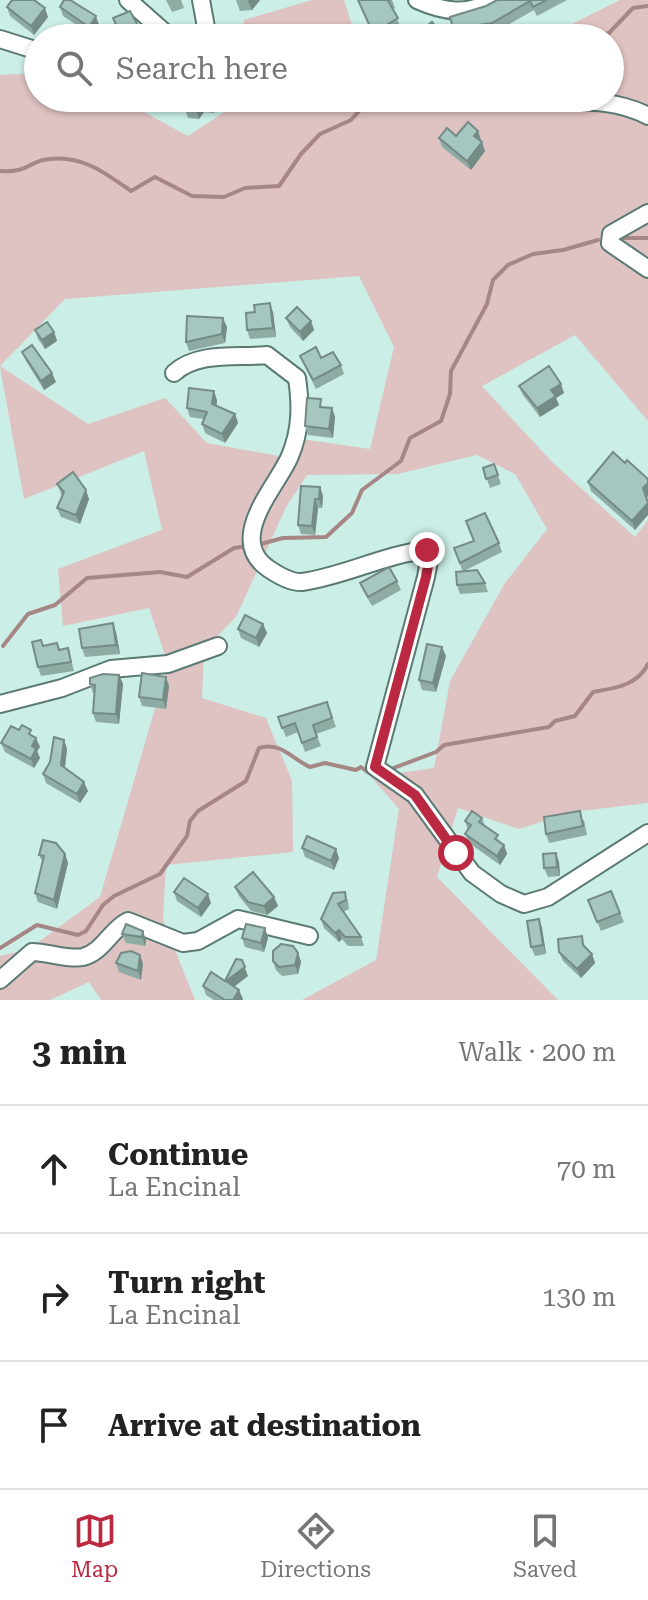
<!DOCTYPE html>
<meta charset="utf-8">
<style>
:root{--surface:#fff;--page:#f6f6f6;--text:#222;--muted:#767676;--line:#e0e0e0;--accent:#ba2941}
body{margin:0;font-family:"Roboto Serif",serif;background:var(--page);color:var(--text)}
.stop{position:absolute;width:24px;height:24px;margin:-18px;border:6px solid #ba2941;border-radius:50%;background:#fff}
.stop.end{background:#ba2941;border-color:#fff;box-shadow:0 2px 8px #0008}
.list{margin:0;padding:0;list-style:none}
h2{display:flex;justify-content:space-between;align-items:center;height:104px;margin:0;padding:0 32px;font-size:34px}
h2 small{font-size:26px;font-weight:400;color:var(--muted)}
.list li{display:grid;grid-template-columns:52px 1fr auto;gap:24px;align-items:center;box-sizing:border-box;height:128px;padding:0 32px;border-top:2px solid var(--line)}
.list b{display:block;font-size:30px;white-space:nowrap}
.list p{margin:0;font-size:26px;white-space:nowrap;color:var(--muted)}
.list em{font-size:26px;font-style:normal;color:var(--muted)}
.icon{flex:none;width:44px;height:44px;fill:none;stroke:currentColor;stroke-width:2;stroke-linecap:round;stroke-linejoin:round}
.map{position:relative;flex:none;width:648px;height:1000px;overflow:hidden}
.search{position:absolute;background:var(--surface);box-shadow:0 2px 6px #0004;left:24px;right:24px;top:24px;height:88px;display:flex;align-items:center;gap:20px;box-sizing:border-box;padding:0 28px;border-radius:44px;color:var(--muted);font-size:30px}
.sheet{height:488px;background:var(--surface)}
nav{display:flex;justify-content:space-around;align-items:center;box-sizing:border-box;height:112px;border-top:2px solid var(--line);background:var(--surface);font-size:22px;color:var(--muted)}
nav a{display:grid;justify-items:center;gap:4px}
nav .on{color:var(--accent)}
.map>svg:first-child{display:block}
</style>
<div class="map">
<svg width="648" height="1000" viewBox="0 0 648 1000">
<rect width="100%" height="100%" fill="#cbeee6"/>
<g fill="#dfc2c2" fill-rule="evenodd">
<polygon points="312,0 344,0 356,38 241,38 244,20"/>
<path d="M620,0H648V421L575,335L482,386L552,462L635,537L648,520V803L572,812L519,829L458,808L437,877L558,1000H302L376,960L399,809L371,777L434,768L450,681L505,583L547,529L515,474L477,455L397,474L307,475L286,507L236,617L204,650L202,698L266,718L292,781L293,852L166,865L163,920L195,1000H101L89,982L50,1000H0V956L29,949L100,897L168,664L149,608L63,626L58,569L162,530L144,451L24,499L0,367V75L38,73V98H118L188,136L226,111L229,98H610V38H525L538,30L572,24ZM359,276L394,347L370,449L295,438L289,458L207,443L165,398L88,424L0,366L65,299Z"/>
</g>
<g fill="none" stroke-linecap="round" stroke-linejoin="round">
<g stroke="#a78686" stroke-width="4">
<polyline points="534,38 542,34 564,38"/>
<polyline points="586,38 609,33 633,8 648,6"/>
<path d="M0,171C30,173 28,161 49,159C83,155 105,173 131,191L155,177L192,196L224,197L245,188L279,186L301,154L320,134L351,120L371,98"/>
<polyline points="619,238 648,238"/>
<polyline points="257,545 283,538 326,537 352,513 362,490 401,461 410,438 441,421 450,394 451,371 487,304 493,280 508,265 533,254 563,250 598,240"/>
<polyline points="3,646 28,614 55,605 87,578 160,572 187,577 234,548 248,546"/>
<path d="M391,769L436,752L444,745L549,727L555,721L575,716L593,692C615,688 637,686 648,664"/>
<path d="M0,948L37,925L78,935L86,931L103,905L114,896L160,874L187,836L190,821L198,811L246,781L259,748C280,741 292,759 310,767L325,763L356,770L361,767L369,773"/>
</g>
<defs>
<g id="minor">
<polyline points="128,0 171,38"/>
<polyline points="201,0 208,38"/>
<path d="M417,0C444,12 467,16 494,0"/>
<polyline points="0,39 38,51"/>
<path d="M551,101C585,101 618,100 648,116"/>
<polyline points="648,213 611,234 610,243 648,269"/>
<path d="M174,373C198,351 237,358 267,355L297,378C301,405 301,430 290,456C279,484 224,539 269,569C278,575 291,583 302,582C345,576 385,554 427,550L430,555L426,577L375,767L415,795L472,873L501,894L524,904L548,897L648,833"/>
<polyline points="0,704 62,688 111,669 168,664 218,646"/>
<path d="M0,980L32,952C48,952 68,960 83,957C103,952 111,929 128,921L183,943L198,941L238,919L309,936"/>
</g>
</defs>
<use href="#minor" stroke="#5a7a73" stroke-width="20"/>
<use href="#minor" stroke="#fff" stroke-width="16"/>
</g>
<g fill="#8eaba4">
<polygon points="166,0 181,0 184,8 172,12"/>
<polygon points="236,0 260,0 252,10 240,11"/>
<polygon points="358,0 392,0 395,8 393,9 401,28 383,38 374,38"/>
<polygon points="497,0 567,0 537,16 534,10 495,32 474,35 475,38 456,38 450,17 486,6"/>
<polygon points="7,7 48,17 34,35 10,16"/>
<polygon points="60,7 99,25 93,36 63,16"/>
<polygon points="113,18 142,33 144,38 121,38"/>
<polygon points="216,98 214,113 204,112 199,119 188,118 185,109"/>
<polygon points="456,136 481,140 480,141 485,151 471,170 442,147 439,138"/>
<polygon points="273,312 276,337 250,339 247,330"/>
<polygon points="286,318 311,321 314,330 303,341 290,327"/>
<polygon points="227,327 225,343 189,351 186,342"/>
<polygon points="35,330 54,332 57,341 45,349 38,339"/>
<polygon points="22,352 56,382 44,390 26,361"/>
<polygon points="300,356 321,358 341,365 344,374 316,389"/>
<polygon points="519,386 564,393 556,398 559,405 540,417 523,395"/>
<polygon points="217,400 216,406 235,414 238,423 225,443 205,433 202,424 204,419 190,417 187,408"/>
<polygon points="324,407 332,408 335,417 333,438 308,435 305,426"/>
<polygon points="625,463 648,479 648,496 635,530 591,491 588,482"/>
<polygon points="494,464 501,484 490,488 483,468"/>
<polygon points="57,484 89,499 80,524 61,517 57,508 62,496"/>
<polygon points="320,487 323,496 322,508 318,508 315,535 301,534 298,525"/>
<polygon points="466,521 499,543 502,552 464,571 485,583 488,592 460,594 457,585 463,572 454,548 474,541"/>
<polygon points="397,581 401,590 372,606 364,592 360,583"/>
<polygon points="263,624 267,633 259,647 241,638 238,629"/>
<polygon points="116,632 120,654 85,657 82,648"/>
<polygon points="43,646 60,650 68,648 74,671 41,676 38,667"/>
<polygon points="446,656 436,692 422,690 419,680"/>
<polygon points="119,675 123,684 119,724 96,722 93,713 95,694 93,693 90,684"/>
<polygon points="169,686 166,709 142,706 139,697"/>
<polygon points="327,702 336,727 316,734 321,746 305,752 298,732 286,737 278,717"/>
<polygon points="33,736 40,747 37,751 40,758 34,768 5,752 1,743"/>
<polygon points="64,740 67,749 65,768 88,791 80,803 46,783 43,774"/>
<polygon points="482,818 485,826 504,845 507,854 500,865 469,843 465,834 468,830 465,821"/>
<polygon points="584,820 587,835 549,843 546,834"/>
<polygon points="302,848 339,858 334,870 305,857"/>
<polygon points="65,854 68,863 57,909 38,902 35,893 43,863 39,855"/>
<polygon points="559,862 560,876 548,877 544,868"/>
<polygon points="235,887 274,897 278,906 267,915 251,911 239,896"/>
<polygon points="611,891 624,922 601,931 588,900"/>
<polygon points="174,892 211,903 201,917 177,901"/>
<polygon points="345,892 348,901 349,909 343,912 361,937 364,946 348,946 342,939 339,942 324,928 321,919"/>
<polygon points="539,919 542,928 546,954 535,956 531,947"/>
<polygon points="126,924 146,940 145,946 126,943 122,934"/>
<polygon points="265,928 268,938 264,952 245,947 242,938"/>
<polygon points="582,936 585,948 592,954 595,963 581,978 563,961 559,952"/>
<polygon points="298,953 301,962 298,974 282,976 276,970 273,961"/>
<polygon points="140,955 143,964 141,980 119,972 116,963"/>
<polygon points="248,976 234,987 243,999 242,1000 214,1000 206,995 203,986"/>
</g>
<g fill="#748b86">
<polygon points="249,0 260,0 252,10 248,1"/>
<polygon points="45,8 48,17 34,35 31,26"/>
<polygon points="96,16 99,25 93,36 89,27"/>
<polygon points="212,98 216,98 214,113 211,104"/>
<polygon points="201,103 204,112 199,119 196,110"/>
<polygon points="478,131 481,140 477,145 474,136"/>
<polygon points="482,142 485,151 471,170 467,161"/>
<polygon points="270,303 273,312 276,337 273,328"/>
<polygon points="223,318 227,327 225,343 222,334"/>
<polygon points="311,321 314,330 303,341 300,332"/>
<polygon points="54,332 57,341 45,349 42,340"/>
<polygon points="52,373 56,382 44,390 41,381"/>
<polygon points="561,384 564,393 556,398 559,405 540,417 537,408 551,390"/>
<polygon points="214,391 217,400 216,413 212,404"/>
<polygon points="332,408 335,417 333,438 329,429"/>
<polygon points="235,414 238,423 225,443 222,434"/>
<polygon points="648,483 648,496 647,497 643,488"/>
<polygon points="320,487 323,496 322,508 319,499"/>
<polygon points="86,490 89,499 80,524 76,515"/>
<polygon points="315,499 318,508 315,535 312,526"/>
<polygon points="648,503 648,515 635,530 632,521"/>
<polygon points="113,623 116,632 120,654 116,645"/>
<polygon points="263,624 267,633 259,647 256,638"/>
<polygon points="442,647 446,656 436,692 433,683"/>
<polygon points="119,675 123,684 119,724 116,714"/>
<polygon points="166,677 169,686 166,709 163,700"/>
<polygon points="36,738 40,747 37,751 40,758 34,768 31,759 32,746"/>
<polygon points="64,740 67,749 64,774 61,765"/>
<polygon points="84,782 88,791 80,803 77,794"/>
<polygon points="504,845 507,854 500,865 497,856"/>
<polygon points="336,849 339,858 334,870 331,861"/>
<polygon points="556,853 559,862 560,876 557,867"/>
<polygon points="65,854 68,863 57,909 54,900"/>
<polygon points="208,894 211,903 201,917 198,908"/>
<polygon points="274,897 278,906 267,915 264,906"/>
<polygon points="539,919 542,928 546,954 543,945"/>
<polygon points="265,928 268,938 264,952 261,943"/>
<polygon points="339,930 342,939 339,942 335,933"/>
<polygon points="143,931 146,940 145,946 142,937"/>
<polygon points="298,953 301,962 298,974 295,965"/>
<polygon points="592,954 595,963 581,978 577,969"/>
<polygon points="140,955 143,964 141,980 138,971"/>
<polygon points="242,960 248,976 229,990 226,981"/>
<polygon points="239,990 243,999 242,1000 233,1000"/>
</g>
<g fill="#a5c7bf" stroke="#748b86" stroke-width="2">
<polygon points="12,0 34,0 45,8 31,26 7,7"/>
<polygon points="64,0 70,0 96,16 89,27 60,7"/>
<polygon points="358,0 390,0 388,1 398,18 373,33"/>
<polygon points="497,0 547,0 533,7 530,1 492,23 471,26 472,30 455,35 450,17 486,6"/>
<polygon points="130,11 142,33 131,38 122,38 113,18"/>
<polygon points="432,22 441,33 434,38 412,38"/>
<rect x="53" y="34" width="17" height="4"/>
<polygon points="186,98 212,98 211,104 201,103 196,110 185,109"/>
<polygon points="468,122 478,131 474,136 482,142 467,161 439,138 447,128 456,136"/>
<polygon points="270,303 273,328 247,330 246,313 255,312 254,305"/>
<polygon points="297,307 311,321 300,332 286,318"/>
<polygon points="187,316 223,318 222,334 186,342"/>
<polygon points="47,322 54,332 42,340 35,330"/>
<polygon points="32,345 52,373 41,381 22,352"/>
<polygon points="316,347 321,358 333,352 341,365 313,380 300,356"/>
<polygon points="549,366 561,384 551,390 556,396 537,408 519,386"/>
<polygon points="189,388 214,391 212,404 235,414 222,434 202,424 207,412 187,408"/>
<polygon points="307,398 321,399 320,407 332,408 329,429 305,426"/>
<polygon points="613,452 625,463 627,460 648,479 648,483 643,488 648,503 632,521 588,482"/>
<polygon points="494,464 498,475 486,479 483,468"/>
<polygon points="73,472 86,490 76,515 57,508 64,492 57,484"/>
<polygon points="301,486 320,487 319,499 315,499 312,526 298,525"/>
<polygon points="485,513 499,543 460,563 454,548 474,541 466,521"/>
<polygon points="389,567 397,581 368,597 360,583"/>
<polygon points="477,570 485,583 457,585 456,572"/>
<polygon points="245,615 263,624 256,638 238,629"/>
<polygon points="113,623 116,645 82,648 79,629"/>
<polygon points="41,640 43,646 57,643 59,650 68,648 71,662 38,667 32,642"/>
<polygon points="427,644 442,647 433,683 419,680"/>
<polygon points="142,673 166,677 163,700 139,697"/>
<polygon points="103,674 119,675 116,714 93,713 95,685 90,684 90,678"/>
<polygon points="327,702 332,718 313,725 317,737 302,743 295,723 282,728 278,717"/>
<polygon points="22,725 31,730 29,734 36,738 32,746 36,749 31,759 1,743 11,726 19,730"/>
<polygon points="54,737 64,740 61,765 84,782 77,794 43,774 50,762"/>
<polygon points="472,811 482,818 479,822 498,835 495,839 504,845 497,856 465,834 471,825 465,821"/>
<polygon points="580,811 583,826 546,834 544,817"/>
<polygon points="307,836 336,849 331,861 302,848"/>
<polygon points="43,840 56,843 65,854 54,900 35,893 44,856 39,855"/>
<polygon points="556,853 557,867 544,868 543,854"/>
<polygon points="253,872 274,897 264,906 248,902 235,887"/>
<polygon points="184,878 208,894 198,908 174,892"/>
<polygon points="611,891 620,913 597,922 588,900"/>
<polygon points="345,892 346,900 338,904 361,937 345,937 339,930 335,933 321,919 333,893"/>
<polygon points="539,919 543,945 531,947 527,921"/>
<polygon points="126,924 143,931 142,937 122,934"/>
<polygon points="246,924 265,928 261,943 242,938"/>
<polygon points="582,936 583,945 592,954 577,969 559,952 558,939"/>
<polygon points="281,944 293,946 298,953 295,965 279,967 273,961 273,951"/>
<polygon points="131,951 140,955 138,971 116,963 121,953"/>
<polygon points="236,959 242,960 245,967 226,981 239,990 233,1000 225,1000 203,986 211,972 225,981"/>
</g>
<g fill="none" stroke-linecap="round" stroke-linejoin="round">
<polyline stroke="#ba2941" stroke-width="10" points="427,550 430,555 426,577 375,767 415,795 456,853"/>
</g>
</svg>
<div class="stop" style="left:456px;top:853px"></div>
<div class="stop end" style="left:427px;top:550px"></div>
<div class="search"><svg class="icon" aria-label="search" viewBox="0 0 24 24"><circle cx="10" cy="10" r="6"/><path d="M15 15l6 6"/></svg>Search here</div>
</div>
<section class="sheet">
<h2>3 min<small>Walk · 200 m</small></h2>
<ul class="list">
<li><svg class="icon" aria-label="ahead" viewBox="0 0 24 24"><path d="M12 20V5M6 11l6-6 6 6"/></svg><div><b>Continue</b><p>La Encinal</p></div><em>70 m</em></li>
<li><svg class="icon" aria-label="right" viewBox="0 0 24 24"><path d="M7 20v-9h11M14 6l5 5-5 5"/></svg><div><b>Turn right</b><p>La Encinal</p></div><em>130 m</em></li>
<li><svg class="icon" aria-label="arrive" viewBox="0 0 24 24"><path d="M6 21V4h12l-3 4 3 4H6"/></svg><div><b>Arrive at destination</b></div></li>
</ul>
</section>
<nav>
<a class="on"><svg class="icon" aria-label="map" viewBox="0 0 24 24"><path d="M3 6l6-2 6 2 6-2v14l-6 2-6-2-6 2zM9 4v14M15 6v14"/></svg>Map</a>
<a><svg class="icon" aria-label="directions" viewBox="0 0 24 24"><path d="M12 3l9 9-9 9-9-9zM9 14v-3h6M13 9l2 2-2 2"/></svg>Directions</a>
<a><svg class="icon" aria-label="saved" viewBox="0 0 24 24"><path d="M7 4h10v16l-5-4-5 4z"/></svg>Saved</a>
</nav>
